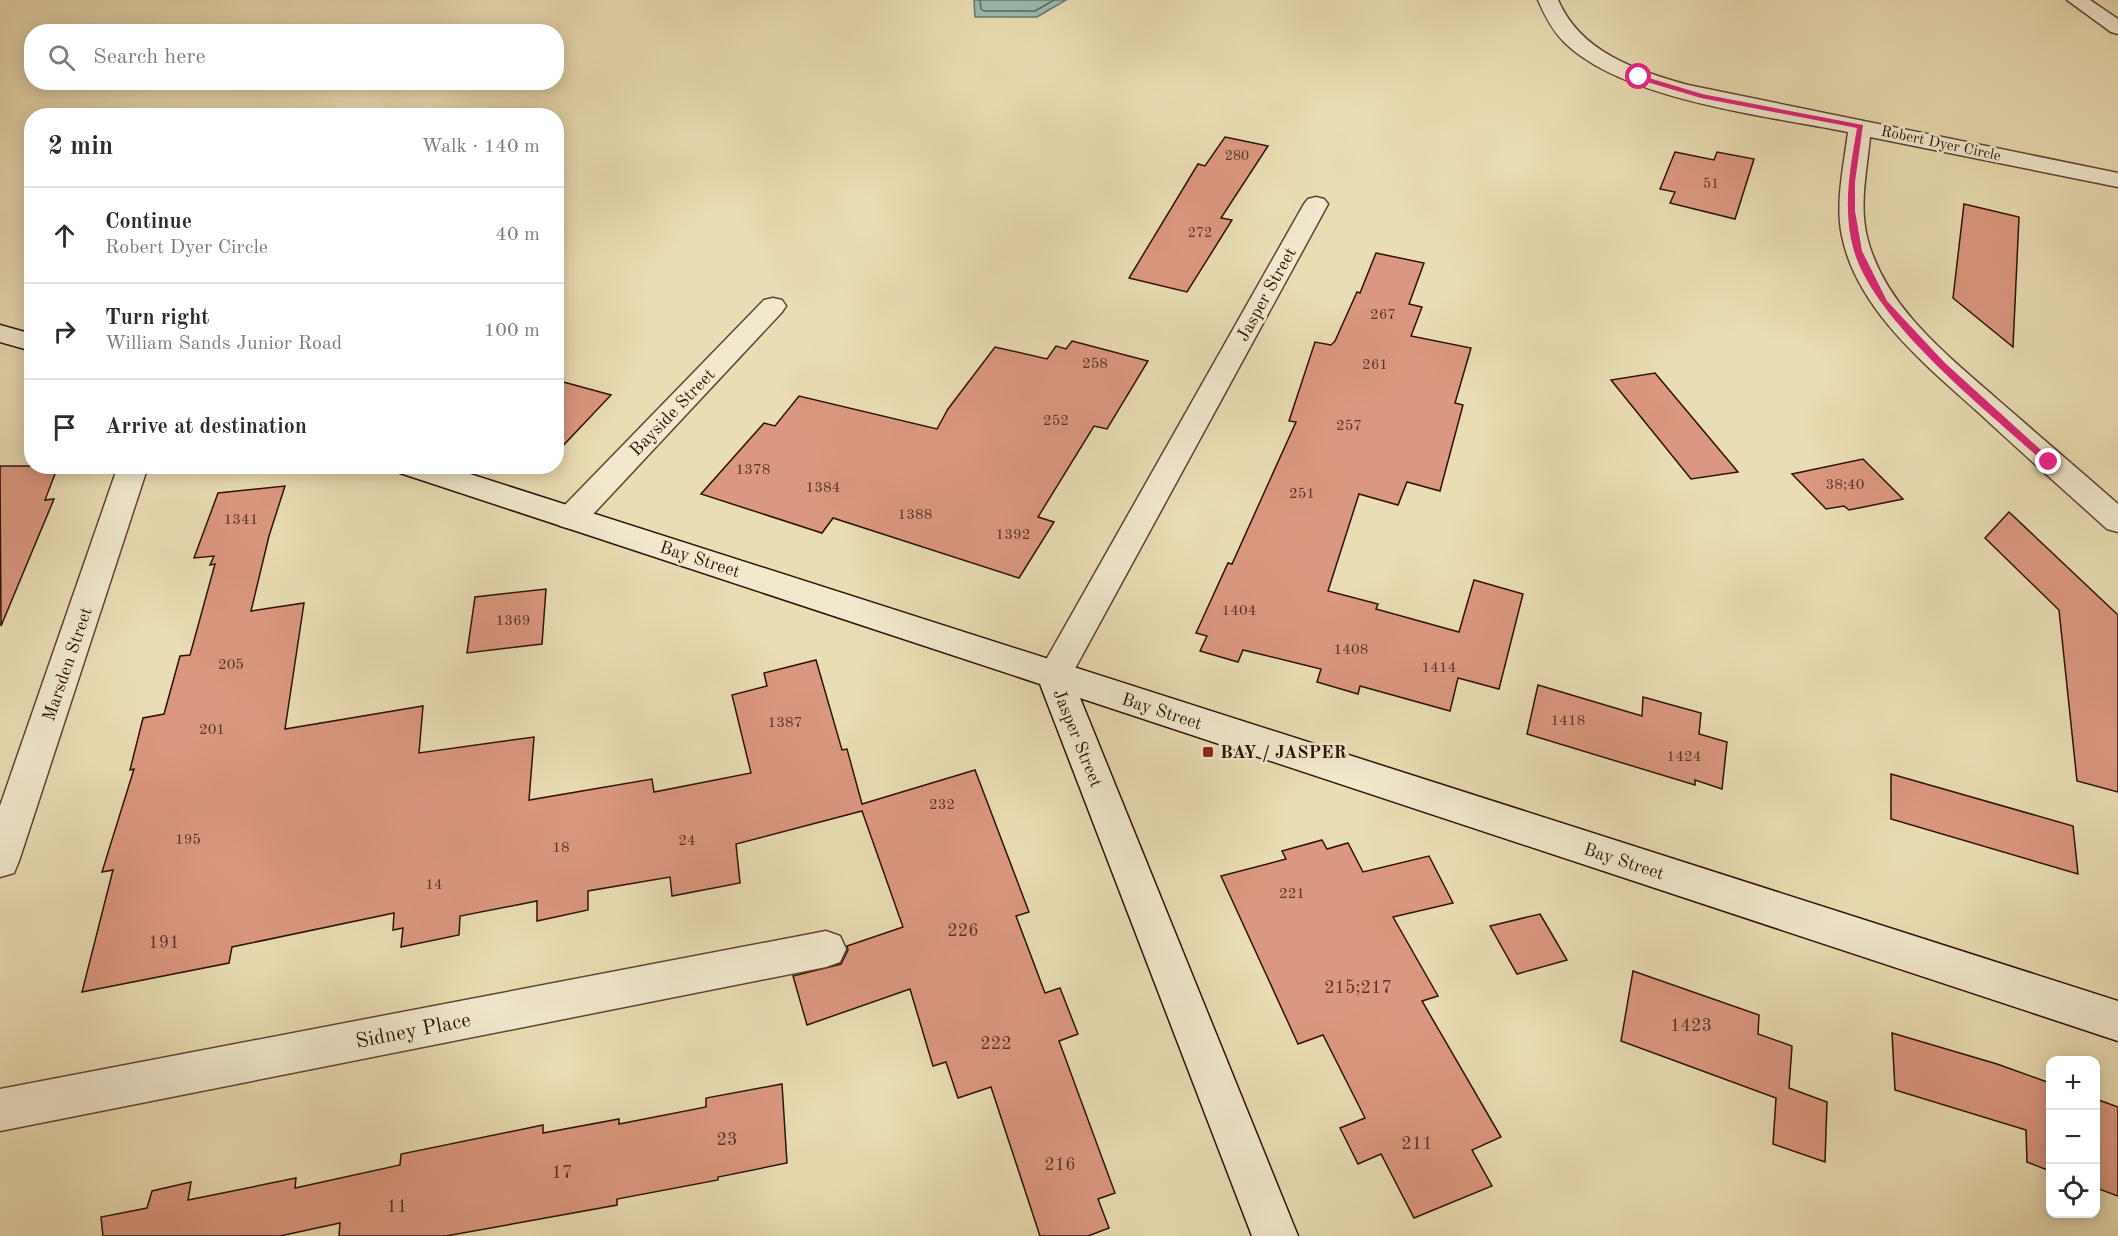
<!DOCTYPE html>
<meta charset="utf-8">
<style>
:root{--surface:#fff;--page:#f2f2f3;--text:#2b2b33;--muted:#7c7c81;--line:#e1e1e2}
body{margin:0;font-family:"Old Standard TT",serif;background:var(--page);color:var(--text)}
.controls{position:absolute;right:18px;bottom:18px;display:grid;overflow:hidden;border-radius:12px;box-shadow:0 3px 15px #0003}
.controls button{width:54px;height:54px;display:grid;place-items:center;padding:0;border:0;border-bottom:2px solid var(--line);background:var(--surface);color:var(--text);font:30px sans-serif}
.stop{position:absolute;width:18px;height:18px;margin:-14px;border:4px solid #db2777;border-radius:50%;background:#fff}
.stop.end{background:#db2777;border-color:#fff;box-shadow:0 2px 6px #0008}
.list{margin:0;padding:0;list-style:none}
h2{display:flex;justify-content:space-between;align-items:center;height:78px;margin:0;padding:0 24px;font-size:26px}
h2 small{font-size:20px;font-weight:400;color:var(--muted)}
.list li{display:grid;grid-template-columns:39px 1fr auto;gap:18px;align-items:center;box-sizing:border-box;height:96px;padding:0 24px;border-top:2px solid var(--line)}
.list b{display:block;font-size:22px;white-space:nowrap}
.list p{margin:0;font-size:20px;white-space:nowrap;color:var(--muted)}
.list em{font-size:20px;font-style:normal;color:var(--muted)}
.icon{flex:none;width:33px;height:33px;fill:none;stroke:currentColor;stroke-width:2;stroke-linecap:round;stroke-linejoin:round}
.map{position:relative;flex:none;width:2118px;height:1236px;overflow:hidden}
.search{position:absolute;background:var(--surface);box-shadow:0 3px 15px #0003;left:24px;top:24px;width:540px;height:66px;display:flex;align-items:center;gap:15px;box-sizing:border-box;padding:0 21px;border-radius:24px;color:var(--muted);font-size:22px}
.panel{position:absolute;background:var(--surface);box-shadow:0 3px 15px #0003;left:24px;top:108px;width:540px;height:366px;border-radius:24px}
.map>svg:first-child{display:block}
</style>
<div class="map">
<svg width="2118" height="1236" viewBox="0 0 2118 1236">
<rect width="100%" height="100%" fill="#eadcb3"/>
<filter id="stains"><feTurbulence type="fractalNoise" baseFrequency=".00333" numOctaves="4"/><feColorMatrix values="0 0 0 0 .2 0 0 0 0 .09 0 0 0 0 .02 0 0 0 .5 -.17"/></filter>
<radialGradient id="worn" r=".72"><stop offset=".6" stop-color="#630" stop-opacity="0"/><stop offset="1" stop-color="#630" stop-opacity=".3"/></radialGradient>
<polygon fill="#98bbb1" stroke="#6d776d" stroke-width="1.5" points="974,0 1066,0 1037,17 975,17"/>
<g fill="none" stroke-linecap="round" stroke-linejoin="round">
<polyline stroke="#62665c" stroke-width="1.5" points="980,0 981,9 984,11 1035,11 1054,0"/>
</g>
<g fill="#db9880" stroke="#2c1206" stroke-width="1.5">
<polygon points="1225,137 1268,146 1221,218 1232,220 1187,292 1129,278 1198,164 1205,166"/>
<polygon points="1675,152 1714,160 1717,152 1754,159 1735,219 1670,203 1675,192 1660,189"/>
<polygon points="1964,204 2019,217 2013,347 1953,298"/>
<polygon points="1376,253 1424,263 1409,304 1422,307 1411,336 1471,348 1455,403 1463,405 1440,491 1407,482 1398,505 1359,494 1328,591 1378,604 1376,609 1459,632 1474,580 1523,594 1499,689 1458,678 1450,711 1360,686 1358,694 1317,682 1321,669 1243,650 1238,662 1200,651 1207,636 1196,633 1228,563 1232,564 1296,422 1289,421 1315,342 1331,345 1335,341 1357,292 1360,293"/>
<polygon points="1072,341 1148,361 1107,429 1094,426 1038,517 1054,522 1019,578 833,518 822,533 701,494 764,423 775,426 799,396 937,429 948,409 995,347 1047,359 1056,346 1066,349"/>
<polygon points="1655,373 1738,472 1691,479 1611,380"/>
<polygon points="556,380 611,395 556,453"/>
<polygon points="1863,459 1903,499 1849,510 1844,506 1826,509 1792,474"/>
<polygon points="0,466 58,466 45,500 54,499 1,626"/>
<polygon points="285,486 269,536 251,611 304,603 285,729 423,706 419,753 534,737 529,800 652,779 654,792 751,773 732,695 767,686 764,673 816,660 842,750 847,749 862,804 975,770 1029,912 1016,916 1045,993 1060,988 1078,1034 1059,1041 1115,1193 1098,1199 1109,1228 1088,1236 1040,1236 991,1087 958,1098 946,1062 933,1066 910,989 807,1025 793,976 841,964 848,950 847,946 903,927 862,811 736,844 740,883 672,896 670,877 588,891 588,910 537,921 537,901 460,916 459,935 401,947 403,928 393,930 394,913 232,947 229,963 82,992 113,870 102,872 134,769 130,770 143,718 164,714 180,656 190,655 215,564 210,565 214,556 194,558 218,493"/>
<polygon points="2009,512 2118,615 2118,792 2077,781 2059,610 1985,538"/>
<polygon points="546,589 542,644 467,653 475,597"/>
<polygon points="1538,685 1642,716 1643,697 1701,713 1699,734 1727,742 1722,789 1695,780 1695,785 1527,734"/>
<polygon points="1891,774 2073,826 2078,874 1891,819"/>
<polygon points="1322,840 1327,849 1348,843 1363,872 1429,856 1453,903 1393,917 1438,996 1422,1001 1501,1137 1472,1150 1492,1186 1414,1218 1381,1154 1358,1164 1340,1128 1365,1118 1323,1035 1298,1044 1221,876 1286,859 1282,851"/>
<polygon points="1540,914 1567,960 1517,974 1490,926"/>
<polygon points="1633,971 1759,1015 1758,1034 1792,1046 1789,1088 1827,1102 1825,1162 1773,1144 1776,1098 1621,1041"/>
<polygon points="1892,1033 1997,1064 2050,1083 2050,1171 2027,1162 2026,1130 1895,1090"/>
<polygon points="782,1084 787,1163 718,1177 718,1180 617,1199 617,1205 446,1236 339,1236 340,1223 280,1236 103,1236 101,1217 147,1208 152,1191 191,1182 188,1200 296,1178 295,1188 400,1165 401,1154 543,1125 543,1133 619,1119 619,1124 706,1107 706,1098"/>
<polygon points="2096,1099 2118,1107 2118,1196 2096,1188"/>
</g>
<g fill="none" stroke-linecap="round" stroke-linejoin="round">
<defs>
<g id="street">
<path d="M1538,0H1558C1581,53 1636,70 1688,85L2118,173V187L1870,137C1867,170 1859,204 1867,237C1884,306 1946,354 1997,399C2037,434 2078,469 2118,504V532L2107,529C2064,490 2021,452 1979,413C1926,365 1857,310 1842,236C1835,202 1844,166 1848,132C1769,116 1622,100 1564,42C1552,30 1545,16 1538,0Z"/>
<polygon points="2067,0 2090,0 2118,19 2118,34 2111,32"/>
<polygon points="1316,197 1324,199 1328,204 1066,685 1054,689 1042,685 1037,676 1042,667 1304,204 1308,199"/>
<polygon points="773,298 782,300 786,306 782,312 582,526 571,529 560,526 556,518 560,510 764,300"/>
<polygon points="118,466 148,466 19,861 14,873 0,877 0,806"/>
<polygon points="826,931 840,936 846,949 840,962 826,967 0,1131 0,1089"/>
</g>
<g id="secondary">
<polygon points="0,325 32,334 32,351 0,342"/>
<polygon points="396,466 445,466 2118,1001 2118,1041 1080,698 1298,1236 1252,1236 1040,684 400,473"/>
</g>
</defs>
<use href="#street" stroke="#5c4431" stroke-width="3"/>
<use href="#secondary" stroke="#2c1206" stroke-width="3"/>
<use href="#street" fill="#f1e8ce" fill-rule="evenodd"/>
<use href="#secondary" fill="#f1e8ce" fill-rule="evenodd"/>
</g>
<path fill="#db2777" d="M1639,75L1702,94L1863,125L1855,182V211L1862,251L1887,301L1945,363L2052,460V464H2046C1989,412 1876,324 1854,251C1842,210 1850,169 1857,128L1701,98L1637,79Z"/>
<rect fill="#8f2418" stroke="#f1e8ce" stroke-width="2" x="1202" y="746" width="12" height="12" rx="3"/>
<g text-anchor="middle" stroke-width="5" stroke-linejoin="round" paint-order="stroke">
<g font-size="14" fill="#583424">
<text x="1237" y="160">280</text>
<text x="1711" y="188">51</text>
<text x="1200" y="237">272</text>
</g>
<g font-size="15" fill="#2c1206" stroke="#f1e8ce">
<text transform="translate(1941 143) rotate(12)" y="5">Robert Dyer Circle</text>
</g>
<g font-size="15" fill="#583424">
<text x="1383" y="319">267</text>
<text x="1095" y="368">258</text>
<text x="1375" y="369">261</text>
<text x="1056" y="425">252</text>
<text x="1349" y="430">257</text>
<text x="753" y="474">1378</text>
<text x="1845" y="489">38;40</text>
<text x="823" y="492">1384</text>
<text x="1302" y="498">251</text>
<text x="915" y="519">1388</text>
<text x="241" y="524">1341</text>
<text x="1013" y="539">1392</text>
<text x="1239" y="615">1404</text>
<text x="513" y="625">1369</text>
<text x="1351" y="654">1408</text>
<text x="231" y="669">205</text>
<text x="1439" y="672">1414</text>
<text x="1568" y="725">1418</text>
<text x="785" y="727">1387</text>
<text x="212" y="734">201</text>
<text x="1684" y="761">1424</text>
<text x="942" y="809">232</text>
<text x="188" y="844">195</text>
<text x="687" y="845">24</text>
<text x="561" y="852">18</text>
<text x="434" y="889">14</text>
<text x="1292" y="898">221</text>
</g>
<g font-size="18" fill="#2c1206" stroke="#f1e8ce">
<text transform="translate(1266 294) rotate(-61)" y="6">Jasper Street</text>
<text transform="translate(672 412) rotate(-46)" y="6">Bayside Street</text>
<text transform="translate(700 559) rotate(18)" y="6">Bay Street</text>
<text transform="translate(67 664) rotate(-71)" y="6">Marsden Street</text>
<text transform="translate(1162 711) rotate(18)" y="6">Bay Street</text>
<text transform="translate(1078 738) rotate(68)" y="6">Jasper Street</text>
<text transform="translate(1624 861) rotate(18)" y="6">Bay Street</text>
</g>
<g font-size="18" font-weight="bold" fill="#2c1206" stroke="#f1e8ce" text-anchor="start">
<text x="1220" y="758">BAY / JASPER</text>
</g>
<g font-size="18" fill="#583424">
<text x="963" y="936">226</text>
<text x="164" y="948">191</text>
<text x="1358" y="993">215;217</text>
<text x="1691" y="1031">1423</text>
<text x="996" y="1049">222</text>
<text x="727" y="1145">23</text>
<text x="1417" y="1149">211</text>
<text x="1060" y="1170">216</text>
<text x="562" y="1178">17</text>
<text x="397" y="1212">11</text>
</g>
<g font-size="21" fill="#2c1206" stroke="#f1e8ce">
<text transform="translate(413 1030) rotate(-11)" y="7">Sidney Place</text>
</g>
</g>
<rect width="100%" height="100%" filter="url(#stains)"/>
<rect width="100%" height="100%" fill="url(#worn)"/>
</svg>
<div class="controls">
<button>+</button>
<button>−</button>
<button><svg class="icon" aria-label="locate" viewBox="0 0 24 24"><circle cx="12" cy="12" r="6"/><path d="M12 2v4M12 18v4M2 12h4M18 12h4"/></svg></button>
</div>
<div class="stop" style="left:1639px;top:77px"></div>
<div class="stop end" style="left:2049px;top:462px"></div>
<div class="search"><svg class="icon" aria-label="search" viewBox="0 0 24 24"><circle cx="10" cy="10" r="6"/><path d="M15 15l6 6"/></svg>Search here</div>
<section class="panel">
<h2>2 min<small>Walk · 140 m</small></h2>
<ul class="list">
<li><svg class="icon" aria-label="ahead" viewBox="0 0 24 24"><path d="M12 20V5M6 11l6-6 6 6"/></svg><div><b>Continue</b><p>Robert Dyer Circle</p></div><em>40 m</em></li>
<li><svg class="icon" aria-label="right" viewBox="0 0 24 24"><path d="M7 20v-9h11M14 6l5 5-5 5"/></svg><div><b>Turn right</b><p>William Sands Junior Road</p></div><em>100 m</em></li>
<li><svg class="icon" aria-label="arrive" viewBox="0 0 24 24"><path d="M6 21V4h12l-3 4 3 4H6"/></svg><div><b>Arrive at destination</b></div></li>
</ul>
</section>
</div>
